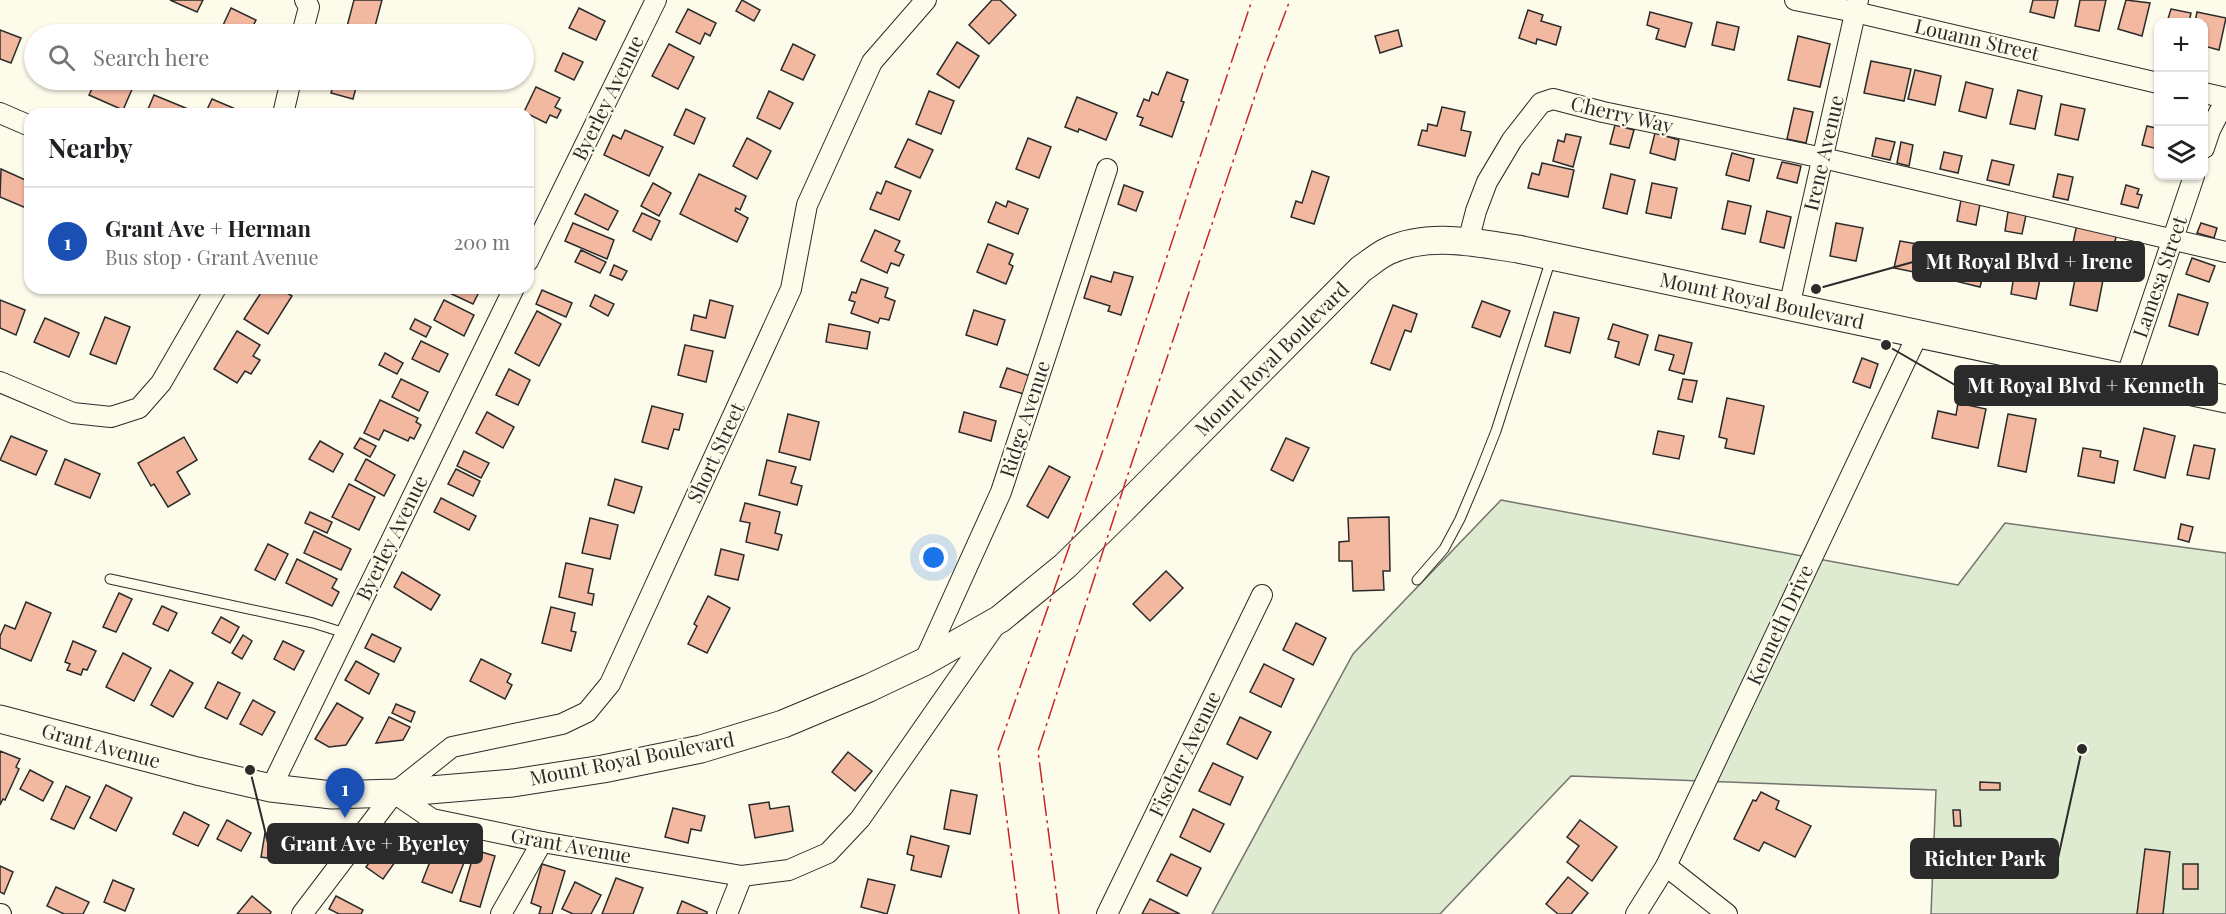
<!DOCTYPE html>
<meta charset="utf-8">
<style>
:root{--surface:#fff;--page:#f6f6f6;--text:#202124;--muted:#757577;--line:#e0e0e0;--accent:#2563eb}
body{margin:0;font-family:"Playfair Display",serif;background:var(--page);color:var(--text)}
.controls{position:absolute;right:18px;top:18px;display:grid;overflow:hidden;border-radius:12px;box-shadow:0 2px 4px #0004}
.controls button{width:54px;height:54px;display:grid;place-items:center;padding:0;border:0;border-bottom:2px solid var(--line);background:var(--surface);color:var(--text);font:30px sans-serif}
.you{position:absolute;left:934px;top:558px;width:21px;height:21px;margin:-15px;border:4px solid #fff;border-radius:50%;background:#1a73e8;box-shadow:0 0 0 9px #1a73e833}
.badge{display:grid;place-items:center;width:39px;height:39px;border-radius:50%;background:var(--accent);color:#fff;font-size:20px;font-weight:700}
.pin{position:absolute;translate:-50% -50px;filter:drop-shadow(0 2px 3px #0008)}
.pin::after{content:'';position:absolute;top:32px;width:21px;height:18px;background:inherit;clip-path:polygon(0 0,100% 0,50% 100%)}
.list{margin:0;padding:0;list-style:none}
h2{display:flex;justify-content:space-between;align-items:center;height:78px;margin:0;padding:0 24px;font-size:26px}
h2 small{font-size:20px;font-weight:400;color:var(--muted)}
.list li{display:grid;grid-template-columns:39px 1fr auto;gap:18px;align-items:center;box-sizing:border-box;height:108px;padding:0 24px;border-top:2px solid var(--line)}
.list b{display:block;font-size:22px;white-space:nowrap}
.list p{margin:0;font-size:20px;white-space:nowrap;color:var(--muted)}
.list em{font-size:20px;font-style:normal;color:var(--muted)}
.icon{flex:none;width:33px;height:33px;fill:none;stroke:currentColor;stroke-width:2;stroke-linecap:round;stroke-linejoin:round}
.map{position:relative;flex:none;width:2226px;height:914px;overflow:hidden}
.search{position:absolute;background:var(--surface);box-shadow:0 2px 4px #0004;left:24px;top:24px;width:510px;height:66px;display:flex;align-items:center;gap:15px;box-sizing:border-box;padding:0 21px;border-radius:33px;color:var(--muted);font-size:22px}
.panel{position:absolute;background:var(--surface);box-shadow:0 2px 4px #0004;left:24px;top:108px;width:510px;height:186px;border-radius:18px}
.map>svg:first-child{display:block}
</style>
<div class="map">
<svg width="2226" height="914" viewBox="0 0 2226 914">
<rect width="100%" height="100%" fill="#fdfbea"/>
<polygon fill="#deebd1" stroke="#74746e" stroke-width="1.5" points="1501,500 1958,585 2005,523 2226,553 2226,914 1931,914 1936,790 1571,776 1440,914 1212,914 1353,654"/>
<g fill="#f2b8a0" stroke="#2b2b2b" stroke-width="1.5">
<polygon points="170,0 203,0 197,12"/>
<polygon points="354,0 382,0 373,34 345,34"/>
<polygon points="742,0 760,10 754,21 736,11"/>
<polygon points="992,0 1000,0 1016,15 989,44 969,25"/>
<polygon points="2033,0 2058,0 2054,18 2030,12"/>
<polygon points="2080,0 2106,0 2099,31 2075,26"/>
<polygon points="2126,0 2150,3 2142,36 2118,29"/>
<polygon points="231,8 256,20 249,34 219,34"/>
<polygon points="579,8 605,21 596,40 569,28"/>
<polygon points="688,9 716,23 710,36 705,33 700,44 676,32"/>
<polygon points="2171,9 2191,13 2189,22 2167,22"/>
<polygon points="1528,10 1543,15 1541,21 1561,27 1556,45 1537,39 1536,44 1519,38"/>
<polygon points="1650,12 1692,23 1685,47 1656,39 1659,29 1647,25"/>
<polygon points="2197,12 2226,18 2219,50 2204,46 2204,22 2195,22"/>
<polygon points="1717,22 1739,27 1734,50 1712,45"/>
<polygon points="0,30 21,38 11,63 0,59"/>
<polygon points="1398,30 1402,46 1380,53 1375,36"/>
<polygon points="1798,36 1830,44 1820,87 1788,80"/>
<polygon points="957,42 979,56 959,88 937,74"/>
<polygon points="669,44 694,57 678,89 652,76"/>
<polygon points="793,44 815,55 803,80 781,70"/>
<polygon points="563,53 583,62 574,80 555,71"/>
<polygon points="1871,61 1911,69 1904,101 1864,93"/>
<polygon points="1915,70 1941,76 1935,105 1908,99"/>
<polygon points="1167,72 1188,80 1181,101 1184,102 1172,137 1140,125 1143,118 1137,116 1144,99 1149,101 1152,92 1158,95"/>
<polygon points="50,80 71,80 68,87"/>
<polygon points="96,80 118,80 133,87 123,110 89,95"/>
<polygon points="326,80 358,80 353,99 331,93 334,82"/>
<polygon points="1966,82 1993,89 1986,118 1959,111"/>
<polygon points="536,87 560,98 555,107 561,110 557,118 550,115 546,123 524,112"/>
<polygon points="2018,90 2042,96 2035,129 2010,124"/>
<polygon points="769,91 793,103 780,129 757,118"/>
<polygon points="929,91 954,101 941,134 916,124"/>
<polygon points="154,95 188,109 186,114 146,114"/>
<polygon points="1077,97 1117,113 1106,140 1079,129 1078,132 1065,127"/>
<polygon points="212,99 245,113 245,114 205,114"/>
<polygon points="2061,104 2085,109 2078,140 2055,135"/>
<polygon points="1442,107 1465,112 1461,130 1471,132 1465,156 1418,145 1422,130 1427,131 1428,124 1437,126"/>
<polygon points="1794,108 1813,112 1806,143 1787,139"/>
<polygon points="686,109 705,118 694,144 674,135"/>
<polygon points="2158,118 2158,149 2142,145 2147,126 2156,128"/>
<polygon points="1615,125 1634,130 1629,148 1610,144"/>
<polygon points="625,130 663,147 649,176 604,155 613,135 621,139"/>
<polygon points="1655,133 1679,140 1675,160 1650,153"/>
<polygon points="1566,134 1581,137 1573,167 1553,161 1558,140 1564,142"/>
<polygon points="747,138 771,151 757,179 733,166"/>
<polygon points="1028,138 1051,147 1039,178 1016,169"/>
<polygon points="1876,138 1895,142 1890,160 1872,156"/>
<polygon points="908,139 933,150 920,178 895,167"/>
<polygon points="1901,142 1913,145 1909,166 1897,163"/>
<polygon points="1944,152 1962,156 1958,173 1940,169"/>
<polygon points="1732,153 1754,159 1749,181 1726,175"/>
<polygon points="1992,160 2014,165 2009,185 1987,180"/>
<polygon points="1782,162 1801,166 1797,183 1777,178"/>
<polygon points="1542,163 1574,170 1568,197 1528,188 1532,173 1539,175"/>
<polygon points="1,169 30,182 30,198 26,208 0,197"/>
<polygon points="1312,171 1329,177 1314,224 1291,217 1296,201 1302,203"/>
<polygon points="699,174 746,196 740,210 736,208 735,211 748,218 737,242 680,214"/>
<polygon points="1611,174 1635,180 1627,214 1603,208"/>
<polygon points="2058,174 2073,177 2068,200 2053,197"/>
<polygon points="886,181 911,191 899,220 870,209 877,192 881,194"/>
<polygon points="653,183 671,193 659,216 641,206"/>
<polygon points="1652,183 1677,188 1671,218 1646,213"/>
<polygon points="1124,185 1143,192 1136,211 1118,204"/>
<polygon points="2126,185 2139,189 2137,194 2142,195 2138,208 2121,204"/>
<polygon points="585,194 618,211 608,230 575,214"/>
<polygon points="1961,200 1980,204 1976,225 1957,221"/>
<polygon points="1008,201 1028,209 1018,234 988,222 996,202 1006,207"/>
<polygon points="1728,201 1751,206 1745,234 1722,229"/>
<polygon points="1767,211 1791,217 1784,248 1760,242"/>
<polygon points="2008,212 2026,215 2022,234 2005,231"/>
<polygon points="642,213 660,221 651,240 633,231"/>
<polygon points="573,223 614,240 607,259 565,241"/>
<polygon points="1836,223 1863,228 1856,261 1830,256"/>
<polygon points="2201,223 2217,228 2214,238 2197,233"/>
<polygon points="2077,224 2117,232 2113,251 2073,243"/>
<polygon points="875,230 900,241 895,251 904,255 899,266 891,263 887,273 861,261"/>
<polygon points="1900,241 1940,248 1934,276 1894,268"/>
<polygon points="988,244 1013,254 1009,264 1013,266 1006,284 977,272"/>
<polygon points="1959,244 1989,250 1980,287 1951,280"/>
<polygon points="581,250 606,262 600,273 575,262"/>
<polygon points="2192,258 2215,266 2209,282 2186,274"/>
<polygon points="2016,264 2042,269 2036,299 2011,294"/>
<polygon points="614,265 627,271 622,280 610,275"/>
<polygon points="1114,272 1133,277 1121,315 1108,311 1110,306 1084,298 1091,276 1111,282"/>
<polygon points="2076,274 2103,280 2097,311 2070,305"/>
<polygon points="861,279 888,288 885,297 895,301 889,320 880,318 878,323 851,313 855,302 849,300 852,292 856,293"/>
<polygon points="264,288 279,288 292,296 268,334 244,319"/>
<polygon points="439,288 481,288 473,304"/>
<polygon points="542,290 572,303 566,317 536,304"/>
<polygon points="2178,294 2208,303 2198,335 2169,326"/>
<polygon points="595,295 614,304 608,316 590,306"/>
<polygon points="0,300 25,310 16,335 0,328"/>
<polygon points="444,300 474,315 464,336 434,320"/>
<polygon points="710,300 733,306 725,338 691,330 694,315 706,318"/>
<polygon points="1482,301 1510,311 1500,337 1472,327"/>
<polygon points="1393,305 1417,314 1411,332 1405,330 1390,370 1371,363"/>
<polygon points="974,310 1005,320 997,345 966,335"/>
<polygon points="537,311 561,324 539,366 515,353"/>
<polygon points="1554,312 1579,318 1570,353 1545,346"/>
<polygon points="105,317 130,327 116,364 90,354"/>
<polygon points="45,318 79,333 69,357 34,342"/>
<polygon points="415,319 431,327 426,337 410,329"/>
<polygon points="829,324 870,332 867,349 826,342"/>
<polygon points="1613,324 1648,335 1639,365 1615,357 1619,342 1608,339"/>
<polygon points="237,331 260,345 253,356 260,360 251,374 245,371 237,383 214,369"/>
<polygon points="1659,335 1692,343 1684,374 1669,370 1674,355 1655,350"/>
<polygon points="421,341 448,354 439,372 412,359"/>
<polygon points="685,345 713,351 706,382 678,375"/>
<polygon points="385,353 403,363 397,374 379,365"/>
<polygon points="1862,358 1878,364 1870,388 1853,382"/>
<polygon points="1007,368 1030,376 1024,394 1000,387"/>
<polygon points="509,369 530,380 518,405 496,395"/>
<polygon points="401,379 428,392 419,411 392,397"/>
<polygon points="1683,379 1697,381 1692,402 1678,399"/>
<polygon points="1727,398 1764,406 1754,454 1725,448 1727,439 1719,437"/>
<polygon points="380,400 418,418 416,422 421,425 414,439 410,437 408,441 384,430 379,440 364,433"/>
<polygon points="1958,403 1986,409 1978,448 1932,438 1938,411 1956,415"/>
<polygon points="652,406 683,414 679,430 674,429 668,449 642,442"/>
<polygon points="487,412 514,427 503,448 476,433"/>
<polygon points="964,412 996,421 991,441 959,432"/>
<polygon points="788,414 819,422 810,460 779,452"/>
<polygon points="2008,414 2036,419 2026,472 1998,466"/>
<polygon points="2144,428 2175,436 2165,478 2134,470"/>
<polygon points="1658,431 1684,436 1679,459 1653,454"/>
<polygon points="11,436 47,451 36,475 0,460"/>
<polygon points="184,437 197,460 177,472 190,494 168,507 154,484 151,486 138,463"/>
<polygon points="360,438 376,446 370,457 354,448"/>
<polygon points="1286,438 1309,448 1293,481 1271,470"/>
<polygon points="320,441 343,454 333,472 309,459"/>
<polygon points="2194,445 2215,449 2209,479 2187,475"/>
<polygon points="2083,448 2101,451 2100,457 2118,461 2114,483 2078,476"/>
<polygon points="464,451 489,463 481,478 457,466"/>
<polygon points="65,459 100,474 90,498 55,484"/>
<polygon points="366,459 395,475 384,496 355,480"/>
<polygon points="767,460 796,467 791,483 802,486 797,505 759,495"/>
<polygon points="1049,466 1070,477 1048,518 1027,506"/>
<polygon points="456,469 480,481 473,496 448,484"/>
<polygon points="615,479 642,487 634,513 608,505"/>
<polygon points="349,484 375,497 359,530 332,517"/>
<polygon points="441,498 476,516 469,530 434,512"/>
<polygon points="745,503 780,512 775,533 782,535 778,550 746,542 750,523 740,521"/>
<polygon points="310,512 332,522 327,533 305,523"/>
<polygon points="1389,517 1390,571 1383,571 1384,590 1353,591 1352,561 1339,561 1339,542 1349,541 1348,518"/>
<polygon points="590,518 618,525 610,559 582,553"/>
<polygon points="2181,524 2193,527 2189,542 2178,539"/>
<polygon points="314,531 351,549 341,570 304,553"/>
<polygon points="268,544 288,554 275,580 255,570"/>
<polygon points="721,549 744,555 738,580 715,575"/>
<polygon points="297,559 337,579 332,588 339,592 332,606 286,583"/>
<polygon points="566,563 593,569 588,593 594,594 592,605 559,597"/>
<polygon points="1166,571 1183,588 1150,621 1133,604"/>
<polygon points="402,572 440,595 431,610 394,587"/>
<polygon points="119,593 132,599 116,632 103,627"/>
<polygon points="708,596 730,608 707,653 688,644 697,626 694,624"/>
<polygon points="26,602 51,613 31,661 0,648 0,636 5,625 15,629"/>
<polygon points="162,606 177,613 168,631 153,624"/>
<polygon points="551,607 575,613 571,631 576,632 571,651 542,643"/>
<polygon points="221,617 239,627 230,643 212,633"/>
<polygon points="1296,623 1326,638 1313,665 1283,650"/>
<polygon points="372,634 401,648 394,662 365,648"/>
<polygon points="243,635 252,641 242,659 232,653"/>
<polygon points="73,641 96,651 87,670 83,669 81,675 67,670 70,664 65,662"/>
<polygon points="283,641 304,651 294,670 274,659"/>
<polygon points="123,653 151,668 134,701 106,687"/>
<polygon points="481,659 511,674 507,682 512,685 505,699 470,681"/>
<polygon points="356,661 379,674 369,694 345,680"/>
<polygon points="1264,664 1294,679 1281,707 1250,692"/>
<polygon points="170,670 193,683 173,717 151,705"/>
<polygon points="218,682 240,693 227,719 205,708"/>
<polygon points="253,700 275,712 262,735 240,724"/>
<polygon points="337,703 363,718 346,745 329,747 315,739"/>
<polygon points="396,704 415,712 411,722 392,713"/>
<polygon points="389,717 410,727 403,740 376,743"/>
<polygon points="1240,717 1271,732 1257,759 1227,744"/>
<polygon points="0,751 20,759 16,767 19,769 5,800 3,799 0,805"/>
<polygon points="848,752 872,771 855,791 832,772"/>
<polygon points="1213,763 1243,777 1230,805 1199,791"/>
<polygon points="30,770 53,782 43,801 20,789"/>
<polygon points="1980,782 2000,783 2000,790 1980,790"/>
<polygon points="106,785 132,798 116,831 90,818"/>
<polygon points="66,786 90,797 74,829 51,819"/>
<polygon points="951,790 977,795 970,834 944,829"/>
<polygon points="1761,792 1779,801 1776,809 1811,826 1795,857 1764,842 1759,851 1734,839 1753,800 1756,801"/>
<polygon points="769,802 770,809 789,806 793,831 755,838 749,805"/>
<polygon points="673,808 705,816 701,831 691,829 688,843 665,837"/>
<polygon points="1193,809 1224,824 1210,852 1180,837"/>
<polygon points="1953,810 1960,810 1961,826 1954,826"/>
<polygon points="184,812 209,825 198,846 173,834"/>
<polygon points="227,820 251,833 241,851 217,839"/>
<polygon points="1580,820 1617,847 1592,881 1567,862 1579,846 1567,837"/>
<polygon points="265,833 305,839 301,863 261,857"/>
<polygon points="388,836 405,848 383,879 366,867"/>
<polygon points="911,836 949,846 941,877 911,870 914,856 907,854"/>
<polygon points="435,849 465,860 452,893 422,882"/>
<polygon points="2145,849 2170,852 2163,914 2137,914"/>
<polygon points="475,850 495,856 480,907 460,901"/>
<polygon points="1171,854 1201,868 1187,896 1157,881"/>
<polygon points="542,864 565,871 552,914 539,914 541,907 531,903"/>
<rect x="2183" y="864" width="15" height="25"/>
<polygon points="0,866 13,872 4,894 0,892"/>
<polygon points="1568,877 1588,893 1571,914 1558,914 1546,904"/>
<polygon points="616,878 643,888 633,914 602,914"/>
<polygon points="868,879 895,885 887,914 861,907"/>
<polygon points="113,880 134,889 125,911 104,902"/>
<polygon points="575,882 601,895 591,914 573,914 562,909"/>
<polygon points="56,887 89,902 83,914 64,914 47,906"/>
<polygon points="252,896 271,912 270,914 237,914"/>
<polygon points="336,896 363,910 361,914 339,914 329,909"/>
<polygon points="1150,899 1180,914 1142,914"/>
<polygon points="682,901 707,912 707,914 677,914"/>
</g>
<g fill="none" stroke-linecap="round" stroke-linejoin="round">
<defs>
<g id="service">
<polyline points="110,579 313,623 345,633"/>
<polyline points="1417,580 1444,549 1460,519 1479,474 1496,431 1551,259"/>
</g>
<g id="minor">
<polyline points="1795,0 1855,12 2158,83"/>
<polyline points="302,34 309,7 305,0"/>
<polyline points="2204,93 2226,98"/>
<polyline points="0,113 30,126"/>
<polyline points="283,114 291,80"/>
<polyline points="2204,148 2210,130 2226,99"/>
<polyline points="1468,242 1476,211 1487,182 1512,140 1541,103 1553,99 1603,112 1823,158 2226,252"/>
<polyline points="528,261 656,0"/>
<polyline points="1789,307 1858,0"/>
<polyline points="2126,378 2194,176"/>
<polyline points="0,382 73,413 111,417 139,408 161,383 216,288"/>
<polyline points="924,662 1001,492 1107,169"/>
<polyline points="271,788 514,288"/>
<polyline points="394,793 432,819 542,842 742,876 789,870 828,853 860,819 996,624"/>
<polyline points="1666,866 1727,914"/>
<polyline points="0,914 1,914"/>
<polyline points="302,914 394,793 452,747 562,724 587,712 610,684 791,289 807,205 872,62 926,0"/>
<polyline points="501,914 542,842"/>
<polyline points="727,914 742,876"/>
<polyline points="1107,914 1262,595"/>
<polyline points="1636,914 1666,866 1918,334"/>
</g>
<path id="secondary" d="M0,719L197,771L271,788L332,795L394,793L513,783L603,769L701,749L783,724L869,688L924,662L1000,619L1065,566L1119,513L1361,269C1370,263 1379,255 1388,251C1429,232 1476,243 1518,249L2226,399"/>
</defs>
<use href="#service" stroke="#2b2b2b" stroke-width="11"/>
<use href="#minor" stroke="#2b2b2b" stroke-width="22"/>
<use href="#secondary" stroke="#2b2b2b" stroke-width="29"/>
<use href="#service" stroke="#fdfbea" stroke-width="9"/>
<use href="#minor" stroke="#fdfbea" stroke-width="20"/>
<use href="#secondary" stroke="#fdfbea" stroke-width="27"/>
<g stroke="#c62828" stroke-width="1.5" stroke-dasharray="21 4.5 3 4.5" stroke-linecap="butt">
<polyline points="1019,914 998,750 1101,456 1252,0"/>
<polyline points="1059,914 1038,751 1131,465 1263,72 1290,0"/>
</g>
</g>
<g text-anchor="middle" stroke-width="4.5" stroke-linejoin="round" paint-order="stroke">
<g font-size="20" fill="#2b2b2b" stroke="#fdfbea">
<text transform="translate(1977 40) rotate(13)" y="7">Louann Street</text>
<text transform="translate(608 98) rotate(-64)" y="7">Byerley Avenue</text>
<text transform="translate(1622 115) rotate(13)" y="7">Cherry Way</text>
<text transform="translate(1824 153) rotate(-77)" y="7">Irene Avenue</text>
<text transform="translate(2160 277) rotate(-71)" y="7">Lamesa Street</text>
<text transform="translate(1762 301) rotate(12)" y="7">Mount Royal Boulevard</text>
<text transform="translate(1272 359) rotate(-45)" y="7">Mount Royal Boulevard</text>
<text transform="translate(1025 419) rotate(-72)" y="7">Ridge Avenue</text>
<text transform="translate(716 453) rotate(-65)" y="7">Short Street</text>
<text transform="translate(392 538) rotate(-64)" y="7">Byerley Avenue</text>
<text transform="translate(1780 625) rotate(-65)" y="7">Kenneth Drive</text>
<text transform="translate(101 746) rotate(15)" y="7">Grant Avenue</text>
<text transform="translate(1185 754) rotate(-64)" y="7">Fischer Avenue</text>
<text transform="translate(632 759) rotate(-11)" y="7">Mount Royal Boulevard</text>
<text transform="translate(571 846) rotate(10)" y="7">Grant Avenue</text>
</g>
</g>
<path fill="none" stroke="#2b2b2b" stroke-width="2" d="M1816 289L1913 262M1886 345L1955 385M250 770L268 843M2082 749L2058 858"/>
<g fill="#2b2b2b" stroke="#fdfbea" stroke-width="2">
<circle cx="1816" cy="289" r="6"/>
<circle cx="1886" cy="345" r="6"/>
<circle cx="250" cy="770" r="6"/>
<circle cx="2082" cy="749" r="6"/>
</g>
<g fill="#2b2b2b" stroke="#2b2b2b" stroke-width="2">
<rect x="1913" y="242" width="231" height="39" rx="6"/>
<rect x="1955" y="366" width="262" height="39" rx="6"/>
<rect x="268" y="824" width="214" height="39" rx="6"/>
<rect x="1911" y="839" width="147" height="39" rx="6"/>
</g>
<g font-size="21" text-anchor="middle" font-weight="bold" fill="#fff">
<text x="2029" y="269">Mt Royal Blvd + Irene</text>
<text x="2086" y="393">Mt Royal Blvd + Kenneth</text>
<text x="375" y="851">Grant Ave + Byerley</text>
<text x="1985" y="866">Richter Park</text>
</g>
</svg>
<div class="controls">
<button>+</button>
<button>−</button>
<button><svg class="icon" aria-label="layers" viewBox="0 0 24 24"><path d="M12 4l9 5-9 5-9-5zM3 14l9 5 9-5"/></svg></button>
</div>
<div class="you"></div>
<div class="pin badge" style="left:345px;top:818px;background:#1a4fb4">1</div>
<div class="search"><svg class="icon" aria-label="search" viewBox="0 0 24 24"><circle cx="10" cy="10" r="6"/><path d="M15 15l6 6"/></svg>Search here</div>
<section class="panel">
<h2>Nearby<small></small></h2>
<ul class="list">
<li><span class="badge" style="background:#1a4fb4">1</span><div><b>Grant Ave + Herman</b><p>Bus stop · Grant Avenue</p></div><em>200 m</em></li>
</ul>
</section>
</div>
